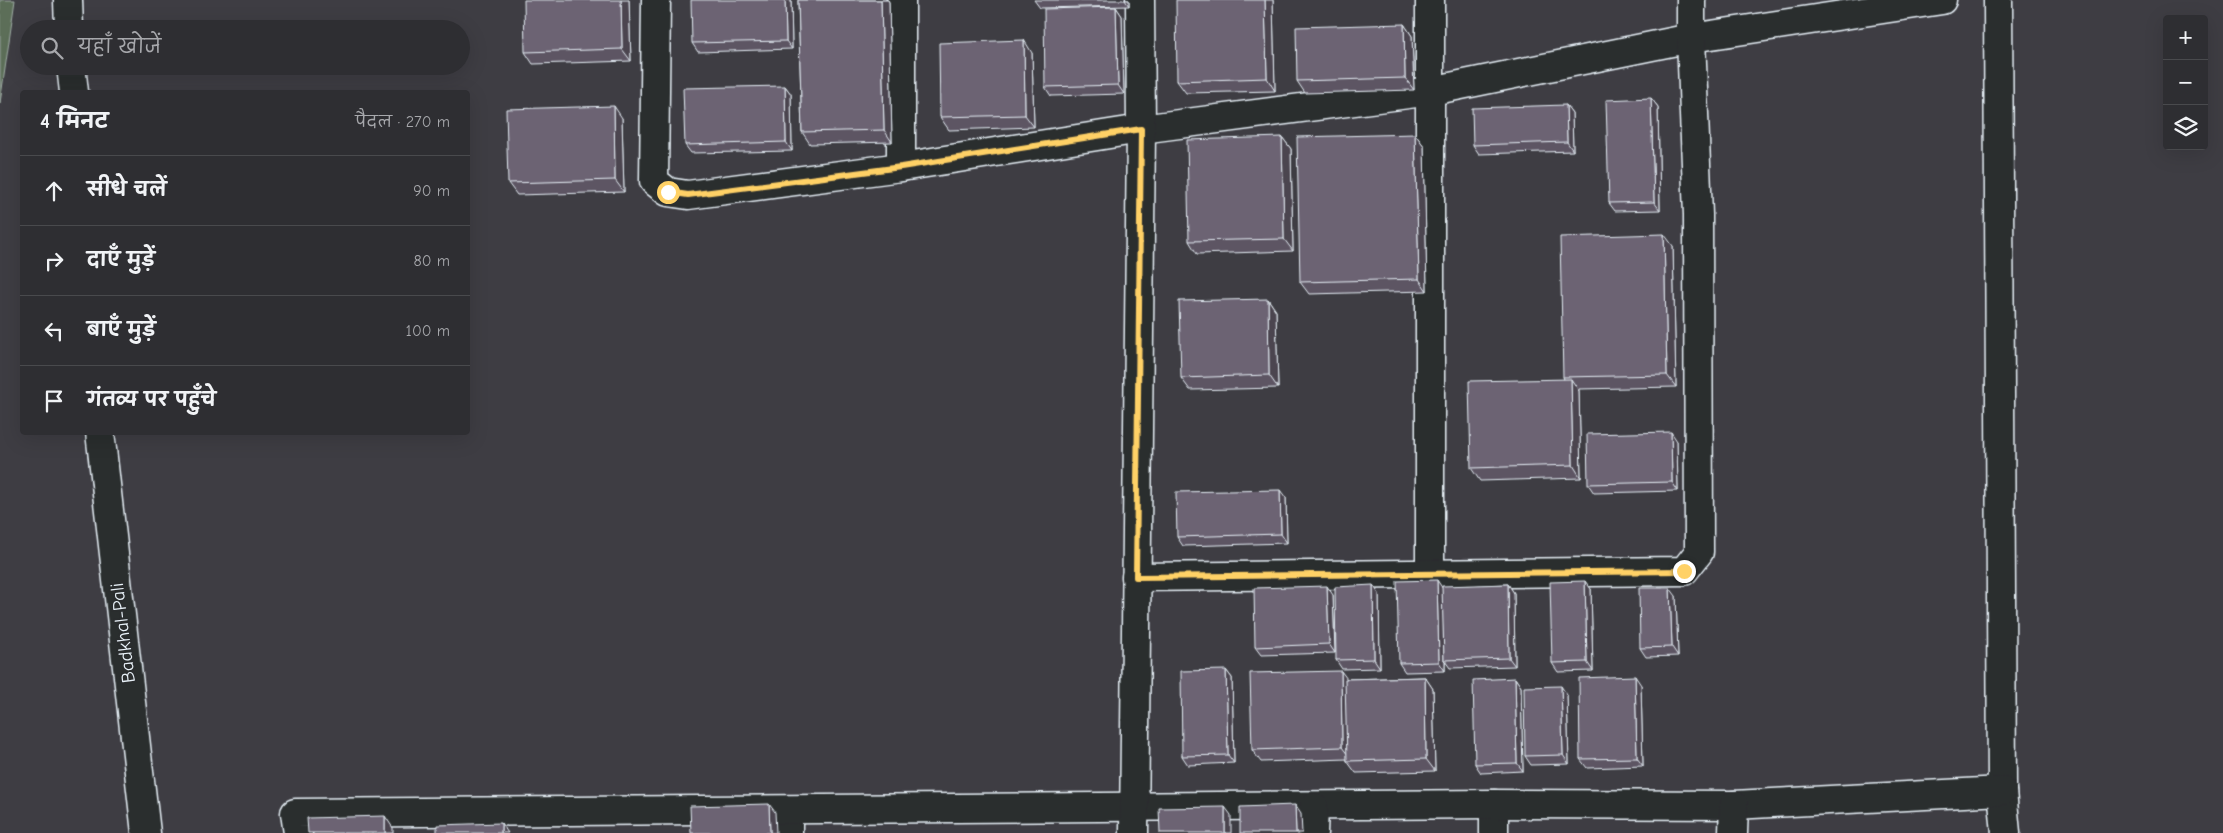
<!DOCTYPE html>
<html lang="hi">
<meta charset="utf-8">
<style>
:root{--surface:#2e2e32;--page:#36363a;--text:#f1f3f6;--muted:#a7a8ac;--line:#494a4d}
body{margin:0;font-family:"Comic Neue","Playpen Sans Deva",sans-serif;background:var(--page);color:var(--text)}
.controls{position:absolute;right:15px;top:15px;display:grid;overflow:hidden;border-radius:5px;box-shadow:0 5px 20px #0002}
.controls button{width:45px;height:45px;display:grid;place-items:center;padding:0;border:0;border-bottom:1px solid var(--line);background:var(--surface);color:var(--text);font:25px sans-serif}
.stop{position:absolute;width:15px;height:15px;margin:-11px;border:4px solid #ffd166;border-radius:50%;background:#fff}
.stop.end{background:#ffd166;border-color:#fff;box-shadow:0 1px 5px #0008}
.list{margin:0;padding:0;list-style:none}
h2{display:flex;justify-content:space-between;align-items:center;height:65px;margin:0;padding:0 20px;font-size:21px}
h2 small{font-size:16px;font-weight:400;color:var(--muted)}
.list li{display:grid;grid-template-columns:32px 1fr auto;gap:15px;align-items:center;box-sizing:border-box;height:70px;padding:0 20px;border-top:1px solid var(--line)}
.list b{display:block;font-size:19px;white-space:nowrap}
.list em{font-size:16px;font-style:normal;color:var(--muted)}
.icon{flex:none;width:28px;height:28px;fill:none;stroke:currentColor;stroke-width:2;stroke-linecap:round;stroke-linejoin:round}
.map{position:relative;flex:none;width:2223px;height:833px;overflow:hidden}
.search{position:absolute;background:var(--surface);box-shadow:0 5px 20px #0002;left:20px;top:20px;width:450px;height:55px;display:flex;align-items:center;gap:12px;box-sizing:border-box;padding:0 18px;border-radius:28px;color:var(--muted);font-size:19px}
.panel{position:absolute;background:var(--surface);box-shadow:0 5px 20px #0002;left:20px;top:90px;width:450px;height:345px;border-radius:5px}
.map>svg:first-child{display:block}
</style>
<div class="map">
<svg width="2223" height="833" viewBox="0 0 2223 833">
<rect width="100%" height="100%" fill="#3e3d43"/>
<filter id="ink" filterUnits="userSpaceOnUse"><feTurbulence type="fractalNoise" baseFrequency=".02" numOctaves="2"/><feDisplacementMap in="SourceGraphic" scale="10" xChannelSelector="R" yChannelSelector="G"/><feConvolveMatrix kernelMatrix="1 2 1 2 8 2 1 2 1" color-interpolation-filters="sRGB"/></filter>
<g filter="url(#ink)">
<polygon fill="#5c6e58" stroke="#a2b0a8" points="0,0 15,0 0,103"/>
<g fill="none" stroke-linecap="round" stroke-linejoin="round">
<defs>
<g id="minor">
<polyline points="656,0 654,181 668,192 688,195 901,167 1141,129 1431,91 1691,38 1942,0"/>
<polyline points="901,0 901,167"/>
<polyline points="1430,0 1430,575"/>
<polyline points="1998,0 2002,791 2006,833"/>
<polyline points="1136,577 1684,571 1699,552 1698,215 1691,38 1691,0"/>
<polyline points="1494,804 1494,833"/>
<polyline points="788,810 788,833"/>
<polyline points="298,833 295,813 1494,804 1734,805 2002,791"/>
<polyline points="1134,833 1141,129 1140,0"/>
<polyline points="1313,833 1314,807"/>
<polyline points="1733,833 1734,805"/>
</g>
<g id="tertiary">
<polyline points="68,0 69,29"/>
<polyline points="71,66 74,92"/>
<polyline points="100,432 146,833"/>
</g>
</defs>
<use href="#minor" stroke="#e8f1f8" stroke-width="31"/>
<use href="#tertiary" stroke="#e8f1f8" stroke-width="31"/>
<use href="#minor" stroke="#2a2d2e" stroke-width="28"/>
<use href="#tertiary" stroke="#2a2d2e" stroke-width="28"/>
</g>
<g fill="#5d5563" stroke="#e8f1f8">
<polygon points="629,0 631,61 533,64 525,52"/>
<polygon points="791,0 792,49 698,52 692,43"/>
<polygon points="798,0 888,0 889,2 892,142 810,144 802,132"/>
<polygon points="1034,0 1129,0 1129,6 1040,8"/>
<polygon points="1273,0 1275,91 1186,93 1177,81"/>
<polygon points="1116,7 1122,16 1124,94 1051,96 1045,87"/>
<polygon points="1404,24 1412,36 1414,90 1305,93 1297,81"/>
<polygon points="1032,53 1034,127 949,130 940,117"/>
<polygon points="785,86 791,94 792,151 691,153 685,145"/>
<polygon points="1651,98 1658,107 1660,210 1615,211 1609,203"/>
<polygon points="1566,105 1572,113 1573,151 1479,154 1473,145"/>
<polygon points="622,118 624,192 517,195 508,183"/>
<polygon points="1415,134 1424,146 1427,291 1309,294 1300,282"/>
<polygon points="1282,137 1291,149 1293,251 1197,254 1189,241"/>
<polygon points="1673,246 1676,387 1579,389 1579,391 1581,478 1480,481 1471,468 1564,379 1563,377"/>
<polygon points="1268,299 1276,311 1278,388 1190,390 1181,378"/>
<polygon points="1677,441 1678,491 1594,493 1588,484"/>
<polygon points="1286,498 1287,543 1183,546 1177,537"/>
<polygon points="1508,584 1514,593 1515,666 1450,668 1445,661 1445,671 1405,672 1399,663 1442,587"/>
<polygon points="1373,585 1379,594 1380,668 1342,669 1336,660"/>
<polygon points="1591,589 1593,671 1558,672 1552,663"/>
<polygon points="1333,595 1335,653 1261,655 1255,647"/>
<polygon points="1676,596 1678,656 1646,657 1640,648"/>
<polygon points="1226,670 1232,678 1234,763 1188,765 1182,756"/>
<polygon points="1425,677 1433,689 1435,771 1356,773 1347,761 1347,759 1261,762 1252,750 1347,679"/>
<polygon points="1515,678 1521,687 1523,771 1481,773 1475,764"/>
<polygon points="1641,685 1643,766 1587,768 1580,759"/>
<polygon points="1567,695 1569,764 1531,765 1525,756"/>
</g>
<g fill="#4c4550" stroke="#e8f1f8">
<polygon points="621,0 629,0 631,61 622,49"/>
<polygon points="785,0 791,0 792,49 786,41"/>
<polygon points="881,0 888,0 889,2 892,142 884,130"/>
<polygon points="1125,0 1129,0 1129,6"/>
<polygon points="1265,0 1273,0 1275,91 1267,78"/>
<polygon points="1116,7 1122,16 1124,94 1118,85"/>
<polygon points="1404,24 1412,36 1414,90 1405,78"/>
<polygon points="1024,40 1032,53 1034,127 1025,115"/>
<polygon points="785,86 791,94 792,151 786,142"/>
<polygon points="1651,98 1658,107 1660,210 1654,202"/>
<polygon points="1566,105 1572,113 1573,151 1567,142"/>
<polygon points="614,106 622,118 624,192 615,180"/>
<polygon points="1415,134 1424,146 1427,291 1419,279"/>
<polygon points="1282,137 1291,149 1293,251 1284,239"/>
<polygon points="1664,234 1673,246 1676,387 1667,375"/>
<polygon points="1268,299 1276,311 1278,388 1269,375"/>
<polygon points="1571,379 1579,391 1581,478 1573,465"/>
<polygon points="1671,432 1677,441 1678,491 1672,482"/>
<polygon points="1280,490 1286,498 1287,543 1281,534"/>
<polygon points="1437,580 1443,589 1444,660 1445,661 1445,671 1439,662"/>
<polygon points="1585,581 1591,589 1593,671 1587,662"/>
<polygon points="1508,584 1514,593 1515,666 1509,658"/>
<polygon points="1373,585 1379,594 1380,668 1374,659"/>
<polygon points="1327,586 1333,595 1335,653 1329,644"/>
<polygon points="1670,588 1676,596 1678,656 1672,647"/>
<polygon points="1226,670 1232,678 1234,763 1228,755"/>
<polygon points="1341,671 1350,683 1351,759 1342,747"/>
<polygon points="1635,676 1641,685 1643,766 1637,758"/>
<polygon points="1425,677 1433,689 1435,771 1426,759"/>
<polygon points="1515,678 1521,687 1523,771 1517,763"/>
<polygon points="1561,686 1567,695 1569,764 1563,755"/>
<polygon points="769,804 775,812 776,833 770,833"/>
<polygon points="1295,805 1301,814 1302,833 1296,833"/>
<polygon points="1225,807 1231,815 1231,833 1225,833"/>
<polygon points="385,816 393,828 393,833 385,833"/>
<polygon points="501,823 508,833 501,833"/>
</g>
<g fill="#6c6373" stroke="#e8f1f8">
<polygon points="524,0 621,0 622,49 525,52"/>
<polygon points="691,0 785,0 786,41 692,43"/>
<polygon points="798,0 881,0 884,130 802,132"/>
<polygon points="1176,0 1265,0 1267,78 1177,81"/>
<polygon points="1116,7 1118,85 1045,87 1044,9"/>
<polygon points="1404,24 1405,78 1297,81 1296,27"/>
<polygon points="1024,40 1025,115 940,117 939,43"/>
<polygon points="785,86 786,142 685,145 683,88"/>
<polygon points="1651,98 1654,202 1609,203 1606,100"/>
<polygon points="1566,105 1567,142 1473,145 1472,108"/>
<polygon points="614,106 615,180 508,183 506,109"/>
<polygon points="1415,134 1419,279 1300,282 1297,137"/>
<polygon points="1282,137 1284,239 1189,241 1187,140"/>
<polygon points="1664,234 1667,375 1563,377 1560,237"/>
<polygon points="1268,299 1269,375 1181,378 1179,301"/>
<polygon points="1571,379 1573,465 1471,468 1469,381"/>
<polygon points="1671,432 1672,482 1588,484 1587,434"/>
<polygon points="1280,490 1281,534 1177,537 1176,492"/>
<polygon points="1437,580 1439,662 1399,663 1397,581"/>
<polygon points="1585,581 1587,662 1552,663 1550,582"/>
<polygon points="1508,584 1509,658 1444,660 1442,586"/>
<polygon points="1373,585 1374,659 1336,660 1335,587"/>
<polygon points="1327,586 1329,644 1255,647 1254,588"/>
<polygon points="1639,588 1670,588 1672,647 1640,648"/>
<polygon points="1226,670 1228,755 1182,756 1181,671"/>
<polygon points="1341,671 1342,747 1252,750 1250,673"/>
<polygon points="1635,676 1637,758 1580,759 1579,678"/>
<polygon points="1425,677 1426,759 1347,761 1345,679"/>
<polygon points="1515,678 1517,763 1475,764 1473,680"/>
<polygon points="1561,686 1563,755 1525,756 1524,687"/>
<polygon points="769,804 770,833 691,833 690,806"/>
<polygon points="1295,805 1296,833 1240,833 1240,807"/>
<polygon points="1225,807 1225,833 1160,833 1159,808"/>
<polygon points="385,816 385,833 308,833 307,818"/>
<polygon points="501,823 501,833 437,833 437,825"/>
</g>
</g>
<g fill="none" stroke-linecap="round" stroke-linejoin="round" filter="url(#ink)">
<polyline stroke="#ffd166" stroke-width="6" points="668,192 688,195 901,167 1141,129 1136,577 1684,571"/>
</g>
<g text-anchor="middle" stroke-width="4" stroke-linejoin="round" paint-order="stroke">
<g font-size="19" fill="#e8f1f8" stroke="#2a2d2e">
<text transform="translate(122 633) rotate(-97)" y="7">Badkhal-Pali</text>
</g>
</g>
</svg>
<div class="controls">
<button>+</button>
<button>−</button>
<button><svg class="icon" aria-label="layers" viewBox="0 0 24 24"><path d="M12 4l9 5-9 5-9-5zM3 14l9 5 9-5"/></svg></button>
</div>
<div class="stop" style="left:668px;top:192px"></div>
<div class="stop end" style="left:1684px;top:571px"></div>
<div class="search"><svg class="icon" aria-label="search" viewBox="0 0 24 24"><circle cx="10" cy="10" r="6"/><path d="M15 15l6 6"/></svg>यहाँ खोजें</div>
<section class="panel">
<h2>4 मिनट<small>पैदल · 270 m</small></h2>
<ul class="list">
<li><svg class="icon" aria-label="ahead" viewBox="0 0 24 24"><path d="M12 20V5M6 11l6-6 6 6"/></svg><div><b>सीधे चलें</b></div><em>90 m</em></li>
<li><svg class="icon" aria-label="right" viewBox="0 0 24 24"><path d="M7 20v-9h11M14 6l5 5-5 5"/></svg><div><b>दाएँ मुड़ें</b></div><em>80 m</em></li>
<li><svg class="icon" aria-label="left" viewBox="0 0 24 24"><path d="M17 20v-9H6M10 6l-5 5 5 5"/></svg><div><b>बाएँ मुड़ें</b></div><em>100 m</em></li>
<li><svg class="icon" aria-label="arrive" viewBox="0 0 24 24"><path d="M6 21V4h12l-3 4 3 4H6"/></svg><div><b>गंतव्य पर पहुँचे</b></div></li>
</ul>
</section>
</div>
